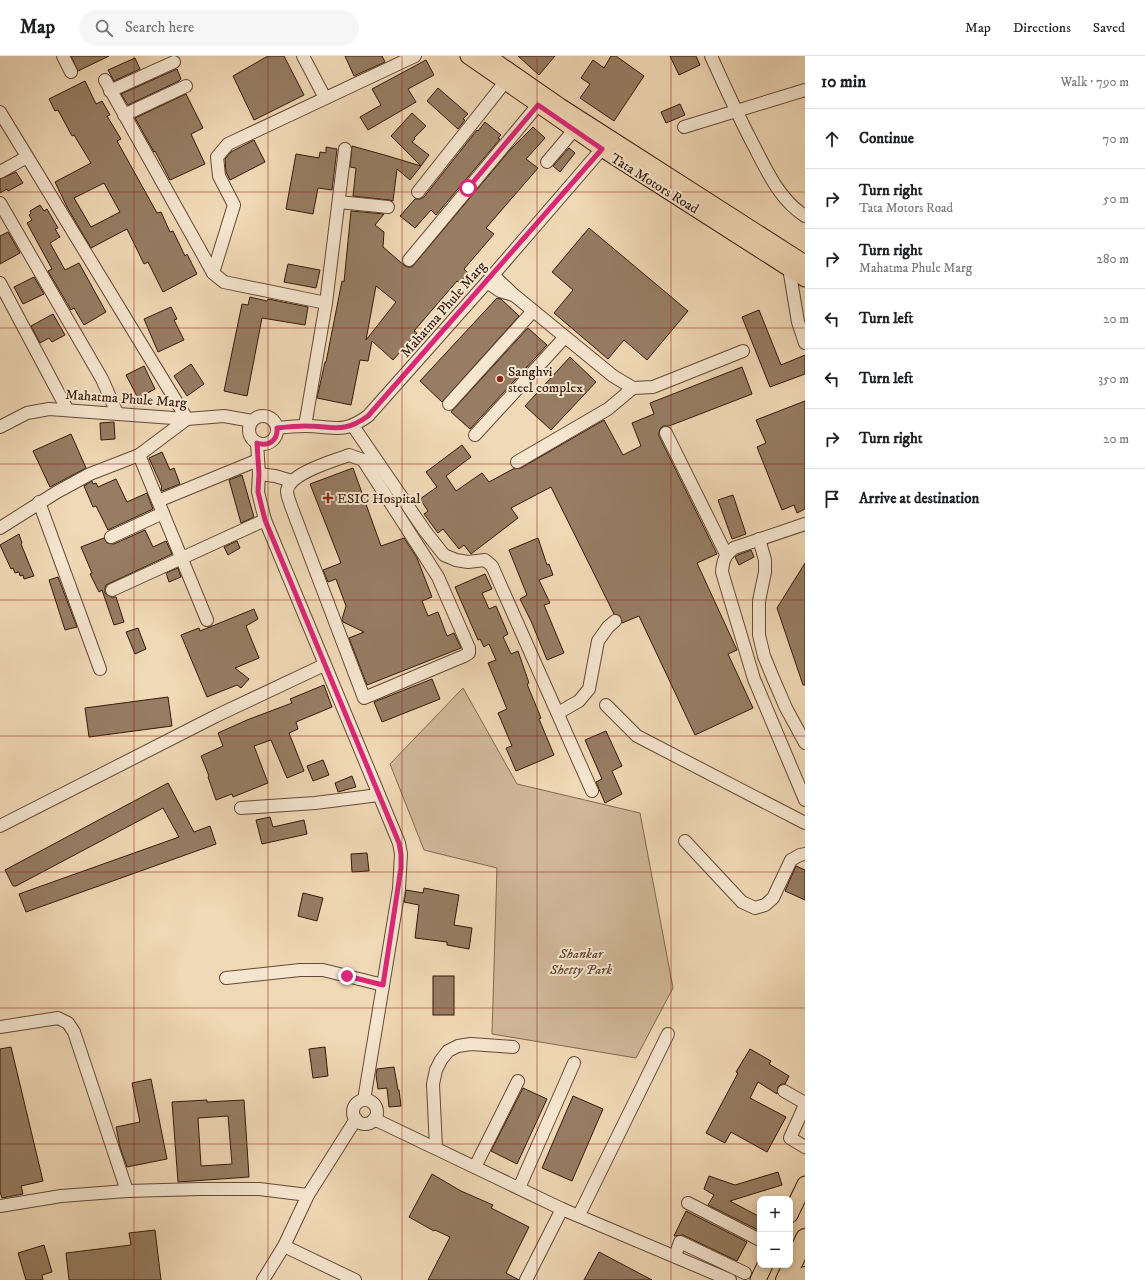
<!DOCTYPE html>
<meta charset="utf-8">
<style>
:root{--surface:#fff;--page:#f6f6f6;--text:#202124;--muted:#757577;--line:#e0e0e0}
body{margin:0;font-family:"IM FELL DW Pica",serif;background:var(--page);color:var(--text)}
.controls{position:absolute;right:12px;bottom:12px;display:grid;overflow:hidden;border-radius:8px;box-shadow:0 2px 6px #0003}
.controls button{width:36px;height:36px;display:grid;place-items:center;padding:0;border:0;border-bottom:1px solid var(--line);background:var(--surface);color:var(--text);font:20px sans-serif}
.stop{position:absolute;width:12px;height:12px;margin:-9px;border:3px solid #db2777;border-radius:50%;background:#fff}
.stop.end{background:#db2777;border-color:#fff;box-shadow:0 1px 4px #0008}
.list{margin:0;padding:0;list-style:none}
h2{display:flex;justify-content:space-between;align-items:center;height:52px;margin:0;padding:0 16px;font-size:17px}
h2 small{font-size:13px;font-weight:400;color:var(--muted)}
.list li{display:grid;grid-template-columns:26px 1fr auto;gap:12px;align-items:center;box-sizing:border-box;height:60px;padding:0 16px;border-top:1px solid var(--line)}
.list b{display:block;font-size:15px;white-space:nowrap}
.list p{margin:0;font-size:13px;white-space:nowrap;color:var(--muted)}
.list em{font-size:13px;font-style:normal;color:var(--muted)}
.icon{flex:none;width:22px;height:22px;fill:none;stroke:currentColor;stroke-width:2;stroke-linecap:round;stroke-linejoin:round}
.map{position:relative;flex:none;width:805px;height:1224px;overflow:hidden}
header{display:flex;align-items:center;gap:24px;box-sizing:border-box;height:56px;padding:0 20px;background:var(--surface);border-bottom:1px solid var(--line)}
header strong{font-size:19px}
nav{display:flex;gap:22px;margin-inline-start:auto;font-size:14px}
.search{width:280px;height:36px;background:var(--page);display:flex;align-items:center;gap:10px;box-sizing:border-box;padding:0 14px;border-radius:22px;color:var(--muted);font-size:15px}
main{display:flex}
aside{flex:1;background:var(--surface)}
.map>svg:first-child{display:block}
</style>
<header>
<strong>Map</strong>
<div class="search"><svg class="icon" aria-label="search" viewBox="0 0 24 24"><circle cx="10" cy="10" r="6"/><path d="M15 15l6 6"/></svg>Search here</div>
<nav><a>Map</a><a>Directions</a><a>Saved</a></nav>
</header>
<main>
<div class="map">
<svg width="805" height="1224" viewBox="0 0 805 1224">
<rect width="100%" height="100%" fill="#f0d9b6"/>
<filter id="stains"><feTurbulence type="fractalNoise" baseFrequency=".005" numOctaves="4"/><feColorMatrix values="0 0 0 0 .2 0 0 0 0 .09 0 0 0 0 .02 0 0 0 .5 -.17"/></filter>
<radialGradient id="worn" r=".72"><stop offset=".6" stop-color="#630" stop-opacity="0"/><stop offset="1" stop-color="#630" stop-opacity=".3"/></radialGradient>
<polygon fill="#d0b899" stroke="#826851" points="463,632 517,728 640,757 673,932 636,1002 492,978 497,812 424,794 390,708"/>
<g fill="#967d63" stroke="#341909" fill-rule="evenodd">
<polygon points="71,0 109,0 78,15"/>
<polygon points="268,0 284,0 304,39 254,64 233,20"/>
<polygon points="345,0 382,0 385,6 354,20"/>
<polygon points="518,0 555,0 539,19"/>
<polygon points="611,0 616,0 644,20 614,65 580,42 590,28 581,22 593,4 604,12"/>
<polygon points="670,0 696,0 700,9 679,19"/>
<polygon points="135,2 140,13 114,25 108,14"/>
<polygon points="426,4 434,19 408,33 416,46 368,74 360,61 381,49 372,33"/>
<polygon points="177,13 181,23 179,25 128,49 121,38"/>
<path d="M85,25L96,48L102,45L110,59L107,60L121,83L117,85L157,157L161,156L170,176L173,175L185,200L187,198L197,218L163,236L148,206L144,208L127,173L91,192L67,151L55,126L91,107L74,79L72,80L58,54L55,55L49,43ZM104,127L120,156L91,171L74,142Z"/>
<polygon points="438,32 468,58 463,63 465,64 458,73 427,45"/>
<polygon points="186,38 203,72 191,78 205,108 170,124 155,95 154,96 135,62"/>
<polygon points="680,48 685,59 666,67 661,56"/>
<polygon points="412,57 426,70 414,82 415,83 412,86 429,99 421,110 391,80"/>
<polygon points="485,66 501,79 498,82 500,83 436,159 431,154 415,172 400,160 415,143 420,143 424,141 477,74 478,75"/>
<path d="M533,71L545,82L526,103L538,112L486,172L494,178L464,213L468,217L460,227L457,225L414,275L417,277L393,304L372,285L368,305L360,304L351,349L317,342L325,306H326L342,225L344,226L351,155L384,158L375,169L384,176L383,191L405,210L408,211H412L510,94ZM376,230L396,246L366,284Z"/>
<polygon points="254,84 265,106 230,124 226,116 225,103 231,96"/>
<polygon points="352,90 388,100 421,110 410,124 397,113 393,145 389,144 353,140 356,112 350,111"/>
<polygon points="326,91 337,93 332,134 318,132 313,158 286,153 296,98 319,102 320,96 326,97"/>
<polygon points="569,92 575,97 560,116 553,110"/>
<polygon points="16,116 23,127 8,135 7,133 0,137 0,123"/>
<polygon points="40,149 44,155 47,153 58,172 55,173 60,181 50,187 65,214 79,207 106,256 84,269 74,252 71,254 48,215 52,213 27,167 32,164 29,159 31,157 30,155"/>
<polygon points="589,172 688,255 647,304 624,284 608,303 554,257 573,234 552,216"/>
<polygon points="8,176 20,197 0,208 0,180"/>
<polygon points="288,208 320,214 316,232 284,226"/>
<polygon points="34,221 44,238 23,248 14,231"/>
<polygon points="250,241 267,245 268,243 308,251 305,269 262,262 247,340 224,335 242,248 248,249"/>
<polygon points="497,242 501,243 519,260 442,346 420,325"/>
<polygon points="171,251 177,263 174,264 184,284 158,296 144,263"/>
<polygon points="759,254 781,309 805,299 805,318 770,331 742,261"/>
<polygon points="53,258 65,279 52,286 49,282 40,287 31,270"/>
<polygon points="528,272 547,289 470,373 451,356"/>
<polygon points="570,301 596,326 551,374 525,350"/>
<polygon points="191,308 204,328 187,340 174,320"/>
<polygon points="144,310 155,333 138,342 126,319"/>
<polygon points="742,311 752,338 669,370 663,370 660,373 659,376 659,380 717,498 697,507 737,594 728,598 753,652 695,679 639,560 622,567 620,560 614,558 551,431 511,452 518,462 471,498 464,489 459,493 443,473 438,477 424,458 428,455 420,443 437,431 426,416 462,389 471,401 446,420 456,435 482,417 489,426 513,413 521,412 604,364 623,399 641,390 632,367 654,358 650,347"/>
<polygon points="805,345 805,453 797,457 794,449 782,454 757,391 766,387 756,364"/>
<polygon points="114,366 115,383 101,384 100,367"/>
<polygon points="71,378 86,412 50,431 33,395"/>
<polygon points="162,396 170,414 174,412 180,428 162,435 161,432 162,431 149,402"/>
<polygon points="353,412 381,490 404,482 417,502 432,541 422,545 428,560 438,556 447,580 454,577 461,592 367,629 349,582 364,576 343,566 342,563 346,550 336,523 328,526 323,514 341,507 310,428"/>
<polygon points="242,419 254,461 241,467 229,424"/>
<polygon points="116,423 127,446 147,437 153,453 108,474 96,450 93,451 84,430 92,425 93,428 96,427 98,431"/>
<polygon points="733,439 746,478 732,483 718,444"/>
<polygon points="145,474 153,491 166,485 172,498 106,529 105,533 105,537 111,541 116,541 124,566 114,569 102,534 99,536 90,518 92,517 81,491 104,482 107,487 114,488"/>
<polygon points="19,478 22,487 21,488 34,520 24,523 23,519 20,520 19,516 15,517 13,512 11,513 0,489"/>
<polygon points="538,482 547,509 549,508 553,519 539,524 550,547 544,549 564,597 547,604 531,565 520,543 527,539 509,494"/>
<polygon points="237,485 240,492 228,499 224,491"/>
<polygon points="751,494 754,501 739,509 735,501 738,499"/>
<polygon points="805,507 805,629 803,629 777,552"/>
<polygon points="178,512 181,521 169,526 166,517"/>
<polygon points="485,518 492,533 482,537 489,553 496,550 508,578 503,581 511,598 518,595 529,627 527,628 541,662 539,663 554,699 516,715 506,692 512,690 498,657 507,653 488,607 496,604 489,588 484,591 480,583 478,584 455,531"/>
<polygon points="58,521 77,571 65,574 49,524"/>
<polygon points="254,553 258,563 246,570 259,602 235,612 249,623 241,632 237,629 207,641 181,579 199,572 200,575"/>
<polygon points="138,572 146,593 135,598 126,576"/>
<polygon points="432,623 440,643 382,666 374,646"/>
<polygon points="324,629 332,651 296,666 298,673 289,677 304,715 287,722 271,684 254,690 268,727 233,741 232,738 216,744 208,721 209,720 201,700 223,690 218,677 247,664 292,647 290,643"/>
<polygon points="168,641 172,670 89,681 85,652"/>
<polygon points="606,675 622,710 612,715 622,738 605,747 596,726 602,723 585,684"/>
<polygon points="323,704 329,719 313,725 307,710"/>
<polygon points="352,720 356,731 338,736 335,727"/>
<polygon points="168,727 194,776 210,770 216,788 26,856 19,838 179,781 163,752 16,830 13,830 5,814"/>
<polygon points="270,761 273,771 304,764 307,778 262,788 256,764"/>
<polygon points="367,797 369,815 352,816 351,798"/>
<polygon points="796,810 805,814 805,844 785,835"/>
<polygon points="424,832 459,839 454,869 472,872 469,893 447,889 447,886 415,882 419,849 404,846 406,834 423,837"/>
<polygon points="303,837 323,842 317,865 298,860"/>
<rect x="433" y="920" width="21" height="39"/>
<polygon points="11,991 43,1125 21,1130 23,1138 2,1142 0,1136 0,993"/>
<polygon points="325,991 328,1020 313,1022 309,993"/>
<polygon points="750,993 771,1005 769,1008 789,1020 785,1028 781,1028 778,1031 777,1038 758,1026 750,1042 786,1061 767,1096 731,1076 725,1087 706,1077 738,1017 736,1016"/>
<polygon points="394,1011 398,1034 399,1034 401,1050 389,1051 387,1032 378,1033 376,1019 377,1013"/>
<polygon points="151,1023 167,1103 127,1111 120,1091 116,1071 140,1066 132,1027"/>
<polygon points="523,1032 547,1043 517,1108 491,1095"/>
<polygon points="573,1040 603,1053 572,1125 542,1112"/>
<path d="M207,1044V1046L244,1044L249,1121L178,1126L172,1046ZM228,1060L232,1108L201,1110L198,1062Z"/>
<polygon points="778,1116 782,1129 730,1145 760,1161 760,1175 708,1149 714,1139 704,1133 709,1120 735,1129"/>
<polygon points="432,1118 461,1135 493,1149 491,1152 529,1171 506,1217 519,1224 428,1224 450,1181 435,1174 434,1175 409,1161"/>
<polygon points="686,1155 747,1186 737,1205 683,1179 674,1180"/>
<polygon points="155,1174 161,1224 69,1224 66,1197 131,1189 129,1177"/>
<polygon points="44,1189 52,1216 42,1219 43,1224 26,1224 18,1197"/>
<polygon points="599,1196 652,1224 584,1224"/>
</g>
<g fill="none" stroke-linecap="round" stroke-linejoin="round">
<defs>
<g id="minor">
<polyline points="63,0 71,16"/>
<polyline points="303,0 325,42"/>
<path d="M711,0C725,31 739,62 755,92C768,117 780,144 805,160"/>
<polyline points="105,24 213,217 224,226 326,247"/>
<polyline points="110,35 174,6"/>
<polyline points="0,56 187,363 139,399 90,418 57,436 0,472"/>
<polyline points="124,59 186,30"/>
<polyline points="684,71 805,34"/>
<polyline points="547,106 574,74"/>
<polyline points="0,116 27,101"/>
<polyline points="418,136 505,26"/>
<polyline points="339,146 388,151"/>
<polyline points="0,147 102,323 117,357"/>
<polyline points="409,204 538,49"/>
<polyline points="789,212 798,266 805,287"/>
<polyline points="213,217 234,149 219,120 217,101 228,88 415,0"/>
<polyline points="493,219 514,239 613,320 633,332 653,331 743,295"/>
<polyline points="487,226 500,235 513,239"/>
<polyline points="0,227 67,353"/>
<polyline points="449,348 533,255"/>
<circle cx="263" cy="374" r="14"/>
<polyline points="305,370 326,247 345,93"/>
<polyline points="353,370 425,475 444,499 456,504 468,506 485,504 492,510 592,735"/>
<polyline points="0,371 27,357 49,353 187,363 224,360 252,365"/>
<path d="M277,372C286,371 296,370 305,370C334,370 342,379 368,360L487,226L607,87"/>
<polyline points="666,377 726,498"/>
<polyline points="475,379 565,281"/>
<polyline points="257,387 259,418 258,436 265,464 399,787 401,798 399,833 364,1044"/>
<polyline points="139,399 207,564"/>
<path d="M349,399L363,404L438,521L469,592V597L464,600L364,642L291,450C290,446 287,440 287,435C289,417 334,405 349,399Z"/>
<polyline points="517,406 608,353 633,332"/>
<polyline points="259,418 275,420 292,425"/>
<polyline points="158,445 258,404"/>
<polyline points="39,446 100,613"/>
<path d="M805,468L734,492C725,499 723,504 722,516L754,623L805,744"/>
<polyline points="111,481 163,457"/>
<polyline points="759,483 765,504 765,516 759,545 759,579 764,600 773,622 786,652 805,687"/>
<polyline points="112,534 265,464"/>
<polyline points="606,649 637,680 805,767"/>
<polyline points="558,657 579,645 589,633 598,585 608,571 615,565"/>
<polyline points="241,752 315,747 379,739"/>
<polyline points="0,770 216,660 324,609"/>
<polyline points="685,785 742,846 755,852 765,849 773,842 791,804 800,799 805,798"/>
<polyline points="226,922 300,914 323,914 383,929"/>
<polyline points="0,971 58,962 68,967 74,976 127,1135"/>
<polyline points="784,1035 805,1047"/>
<circle cx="365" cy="1056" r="12"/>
<polyline points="805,1049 790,1082 805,1091"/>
<polyline points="374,1063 562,1153 730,1224"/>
<polyline points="436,1092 433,1028 436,1014 441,1004 448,995 458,990 471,988 513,991"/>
<polyline points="475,1111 518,1025"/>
<polyline points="519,1132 574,1007"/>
<polyline points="688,1147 760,1184"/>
<polyline points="0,1150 61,1140 127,1135 200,1133 259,1133 308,1139"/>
<polyline points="579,1159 668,978"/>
<polyline points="284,1190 355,1224"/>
<polyline points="675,1200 680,1186 745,1217"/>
<polyline points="263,1224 284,1190 308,1139 356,1063"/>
<polyline points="526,1224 562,1153"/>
</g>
<g id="major">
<polyline points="468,0 602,93 805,223"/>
<polyline points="488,0 560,50 805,207"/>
<polyline points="790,1159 805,1128"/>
<polyline points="758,1224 765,1209"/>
</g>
<g id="highway">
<polyline points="785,1224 805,1182"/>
<polyline points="803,1224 805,1220"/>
</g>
</defs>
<use href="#minor" stroke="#634934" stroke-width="14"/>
<use href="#major" stroke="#341909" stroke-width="17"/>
<use href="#highway" stroke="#341909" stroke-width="20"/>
<use href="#minor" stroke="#f5e6d0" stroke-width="12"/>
<use href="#major" stroke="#f0d9b6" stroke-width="15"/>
<use href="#highway" stroke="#f0d9b6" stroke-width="18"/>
</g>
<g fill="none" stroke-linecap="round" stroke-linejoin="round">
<path stroke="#db2777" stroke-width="5" d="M347,920L383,929L401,812V798L399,787L265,464L258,436L259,418L257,387C269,391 278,384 277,372C286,371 296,370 305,370C333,370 343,378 368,360L602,93L538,49L468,132"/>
</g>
<path fill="none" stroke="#8f2418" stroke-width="1" stroke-opacity="0.55" d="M134,0V1224M268,0V1224M402,0V1224M537,0V1224M671,0V1224M0,136H805M0,272H805M0,408H805M0,544H805M0,680H805M0,816H805M0,952H805M0,1088H805"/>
<g fill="#8f2418" stroke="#f5e6d0" stroke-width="1.5">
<circle cx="500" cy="323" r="4"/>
<path d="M326 436h4v4h4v4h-4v4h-4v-4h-4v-4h4z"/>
</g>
<g text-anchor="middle" stroke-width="4" stroke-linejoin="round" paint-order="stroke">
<g font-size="14" fill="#341909" stroke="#f5e6d0">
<text transform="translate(655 127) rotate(32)" y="5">Tata Motors Road</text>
<text transform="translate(443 253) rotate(-49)" y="5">Mahatma Phule Marg</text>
<text transform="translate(126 342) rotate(4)" y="5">Mahatma Phule Marg</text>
</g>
<g font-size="14" fill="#341909" stroke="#f5e6d0" text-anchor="start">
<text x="508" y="320">Sanghvi<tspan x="508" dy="16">steel complex</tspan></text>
<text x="337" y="447">ESIC Hospital</text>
</g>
<g font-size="14" font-style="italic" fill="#634934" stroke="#f5e6d0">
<text x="581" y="902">Shankar<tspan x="581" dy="16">Shetty Park</tspan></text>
</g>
</g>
<rect width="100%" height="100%" filter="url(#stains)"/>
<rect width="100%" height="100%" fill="url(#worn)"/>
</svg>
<div class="controls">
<button>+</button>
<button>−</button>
</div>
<div class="stop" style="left:468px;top:132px"></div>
<div class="stop end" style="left:347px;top:920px"></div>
</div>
<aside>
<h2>10 min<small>Walk · 790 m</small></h2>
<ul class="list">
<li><svg class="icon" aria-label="ahead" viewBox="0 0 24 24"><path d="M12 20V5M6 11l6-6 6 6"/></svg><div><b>Continue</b></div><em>70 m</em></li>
<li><svg class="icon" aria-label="right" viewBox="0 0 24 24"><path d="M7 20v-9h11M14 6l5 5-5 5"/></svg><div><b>Turn right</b><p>Tata Motors Road</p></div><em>50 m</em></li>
<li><svg class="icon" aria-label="right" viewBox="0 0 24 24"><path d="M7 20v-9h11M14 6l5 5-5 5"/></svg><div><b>Turn right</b><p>Mahatma Phule Marg</p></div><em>280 m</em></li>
<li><svg class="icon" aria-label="left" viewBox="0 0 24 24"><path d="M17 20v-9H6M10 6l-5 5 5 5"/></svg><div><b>Turn left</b></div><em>20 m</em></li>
<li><svg class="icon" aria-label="left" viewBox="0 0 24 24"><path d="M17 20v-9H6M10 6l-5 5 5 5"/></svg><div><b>Turn left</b></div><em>350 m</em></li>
<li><svg class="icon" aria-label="right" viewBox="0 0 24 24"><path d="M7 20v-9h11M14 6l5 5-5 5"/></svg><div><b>Turn right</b></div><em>20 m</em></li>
<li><svg class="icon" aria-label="arrive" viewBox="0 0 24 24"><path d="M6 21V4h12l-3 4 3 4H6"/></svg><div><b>Arrive at destination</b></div></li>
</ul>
</aside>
</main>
